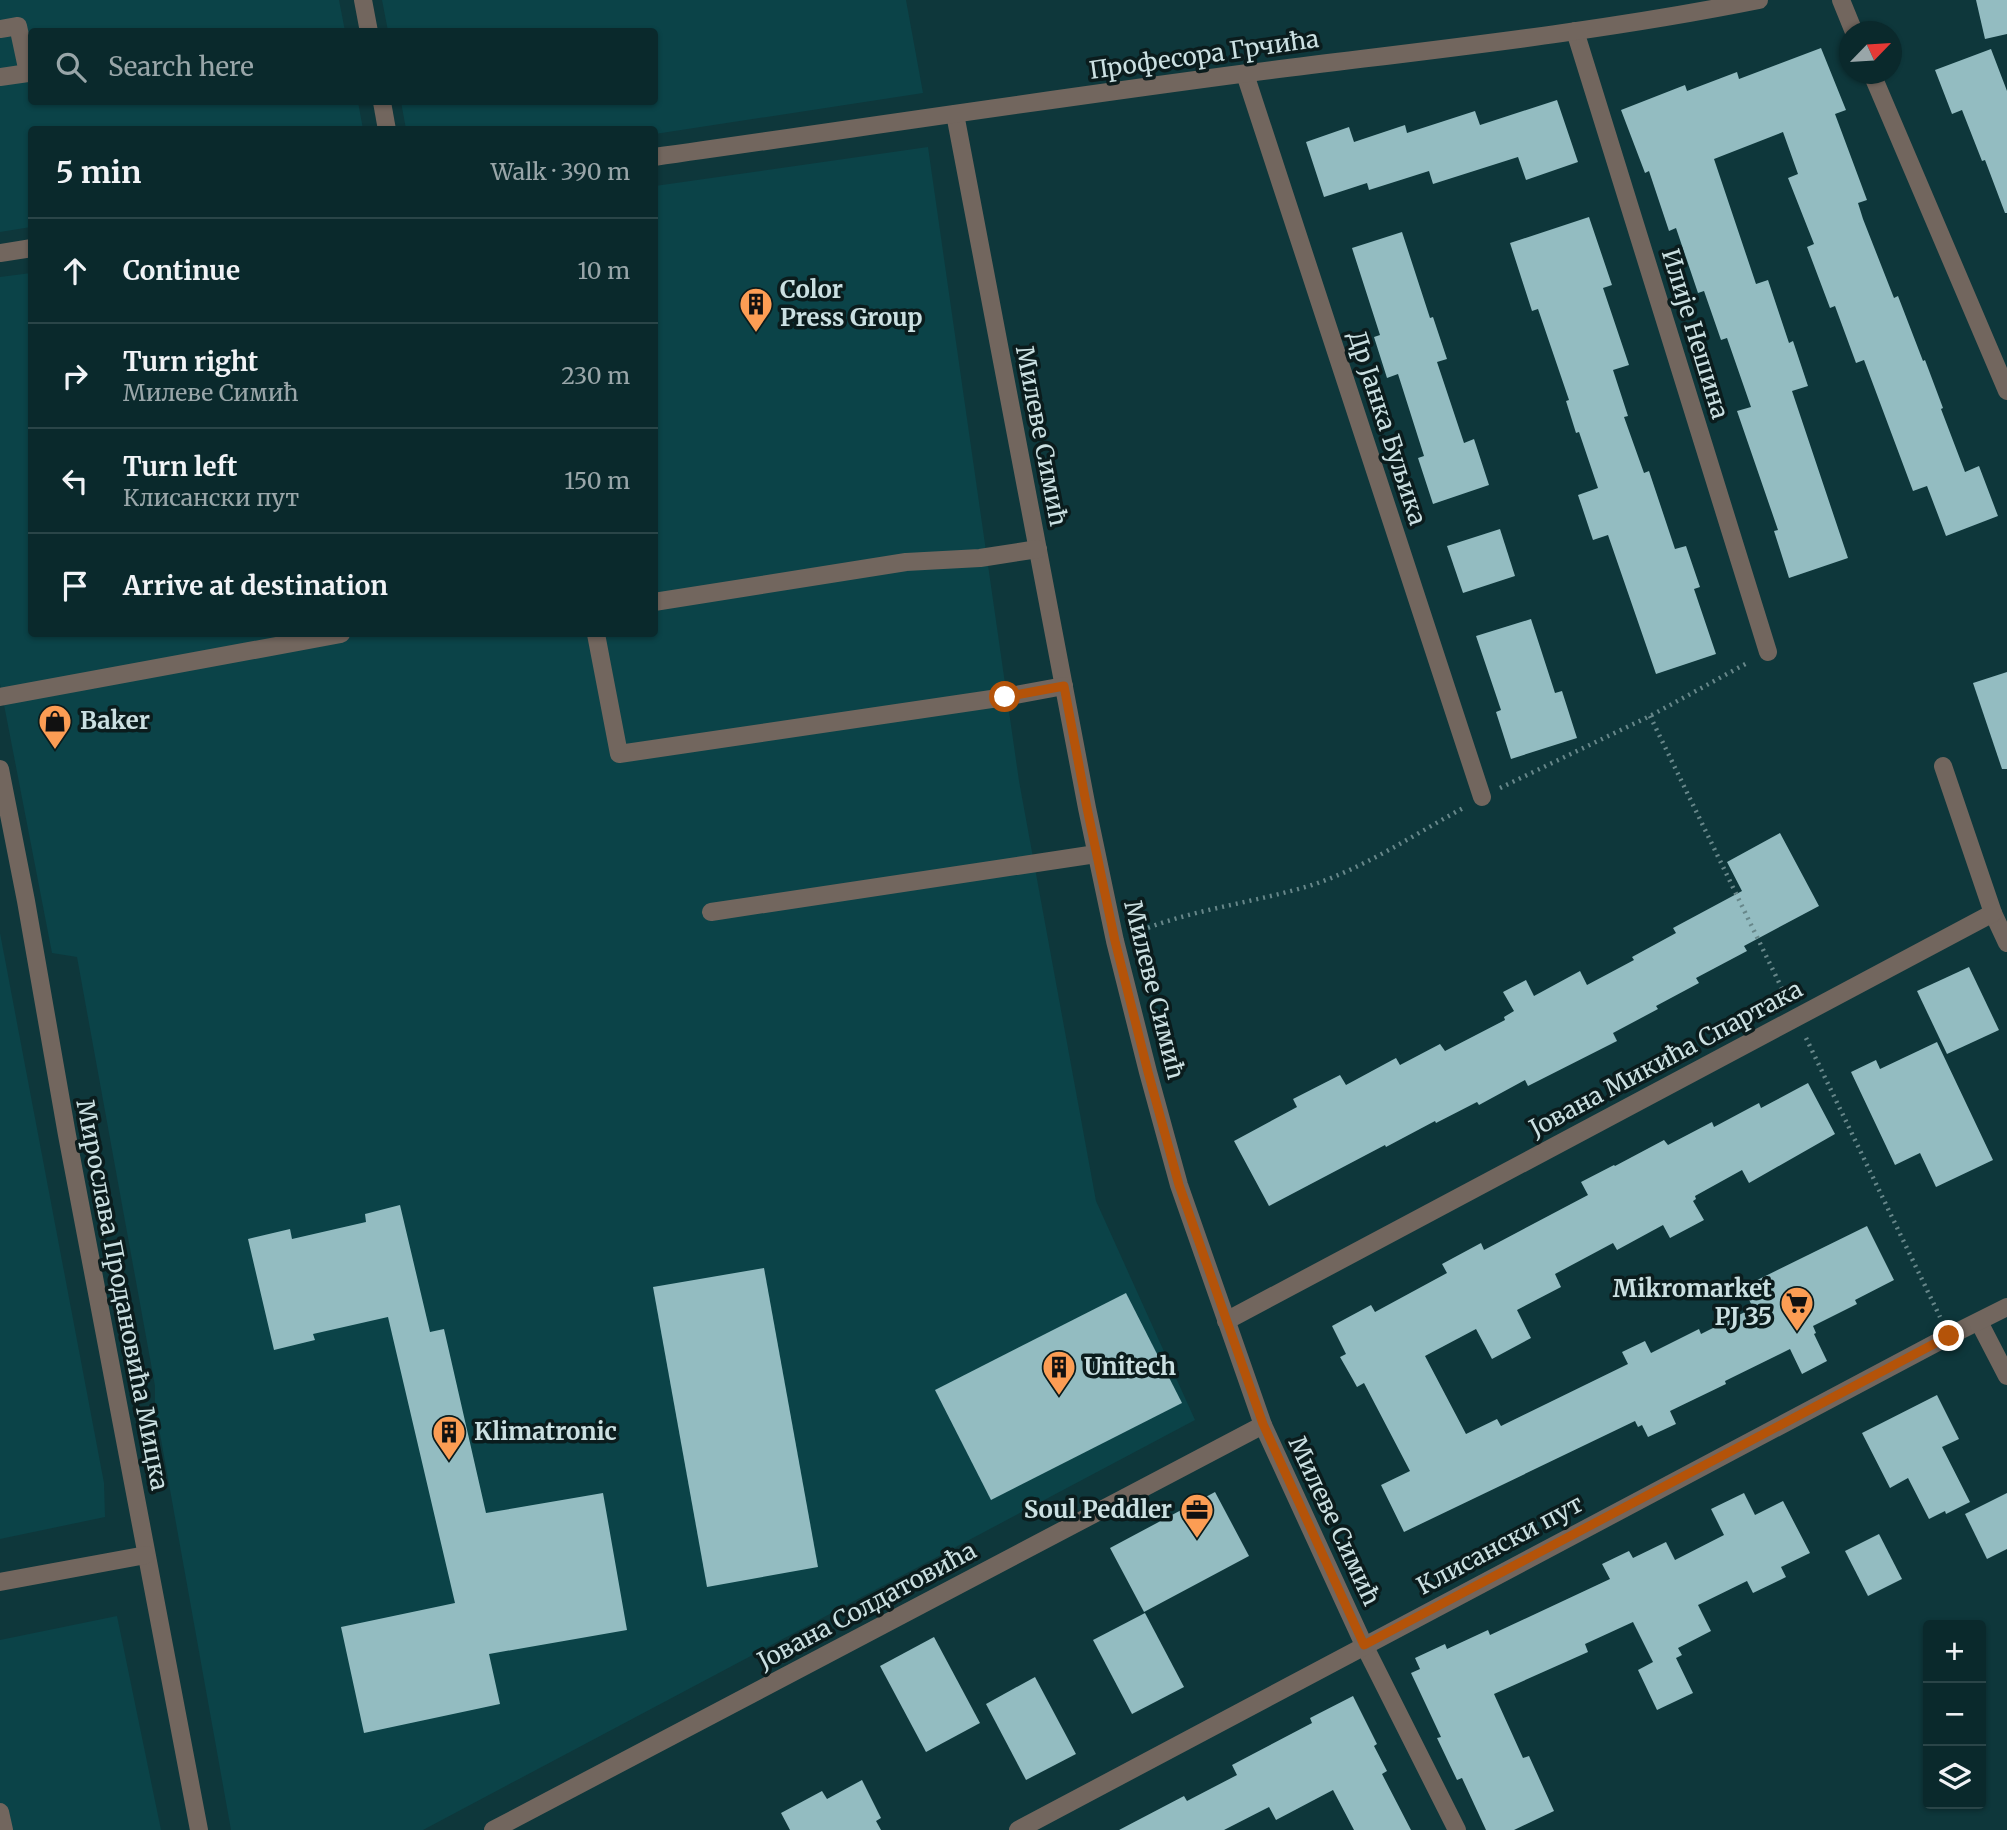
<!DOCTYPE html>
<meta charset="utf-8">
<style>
:root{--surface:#0a292c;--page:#133134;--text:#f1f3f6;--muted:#99a6a9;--line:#2a4548}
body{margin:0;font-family:Merriweather,serif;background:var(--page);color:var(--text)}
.controls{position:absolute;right:21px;bottom:21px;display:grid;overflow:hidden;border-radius:7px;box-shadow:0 2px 5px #0004}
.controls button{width:63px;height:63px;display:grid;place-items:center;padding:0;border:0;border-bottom:2px solid var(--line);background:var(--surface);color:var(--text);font:35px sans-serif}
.compass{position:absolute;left:1839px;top:21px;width:63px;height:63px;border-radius:50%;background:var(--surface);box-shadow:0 2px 5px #0004;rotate:65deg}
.stop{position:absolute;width:21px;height:21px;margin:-16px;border:5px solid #b45309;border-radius:50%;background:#fff}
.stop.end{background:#b45309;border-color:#fff;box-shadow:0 2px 7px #0008}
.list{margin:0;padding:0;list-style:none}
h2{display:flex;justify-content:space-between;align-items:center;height:91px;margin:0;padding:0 28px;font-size:30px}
h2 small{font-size:23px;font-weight:400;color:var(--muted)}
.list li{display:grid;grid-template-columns:46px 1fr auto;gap:21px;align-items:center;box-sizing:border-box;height:105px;padding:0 28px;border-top:2px solid var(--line)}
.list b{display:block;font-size:26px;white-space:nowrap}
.list p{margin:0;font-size:23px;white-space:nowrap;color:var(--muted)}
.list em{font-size:23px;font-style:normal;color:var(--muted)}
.icon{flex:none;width:38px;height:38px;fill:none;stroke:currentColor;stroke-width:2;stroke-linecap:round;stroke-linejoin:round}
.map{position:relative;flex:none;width:2007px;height:1830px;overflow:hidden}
.search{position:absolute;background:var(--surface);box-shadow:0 2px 5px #0004;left:28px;top:28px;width:630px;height:77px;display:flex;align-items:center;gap:18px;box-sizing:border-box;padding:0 24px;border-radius:7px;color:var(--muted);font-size:26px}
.panel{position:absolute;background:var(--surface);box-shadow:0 2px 5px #0004;left:28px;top:126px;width:630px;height:511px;border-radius:7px}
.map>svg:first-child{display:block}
</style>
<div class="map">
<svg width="2007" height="1830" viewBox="0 0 2007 1830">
<rect width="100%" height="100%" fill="#0e373b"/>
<g fill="#0b4348">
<polygon points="0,0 339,0 345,31 32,32 32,102 358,102 363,129 32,130 31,227 0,232"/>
<polygon points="382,0 906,0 923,93 655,134 654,130 406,129 401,102 654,102 654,32 388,31"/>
<polygon points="928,147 1019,781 1096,1201 1195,1420 423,1830 231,1830 155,1406 155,1386 77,957 52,953 0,684 0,277 31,273 32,634 654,634 655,186"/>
<polygon points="0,933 104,1483 105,1517 0,1539"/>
<polygon points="117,1616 161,1830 0,1830 0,1640"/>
</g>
<g fill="#93bcc1">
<polygon points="1976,0 2007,0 2007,34 1985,39"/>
<polygon points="1821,48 1846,110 1835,114 1867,200 1858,203 1863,219 1894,298 1898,296 1923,361 1925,360 1943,408 1941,409 1965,472 1979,466 1998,516 1946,536 1927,486 1913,491 1864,360 1856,363 1835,306 1830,308 1807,247 1814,244 1788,178 1798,174 1783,132 1714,159 1756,284 1768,280 1789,343 1793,341 1808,386 1792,391 1848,558 1789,578 1774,531 1778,530 1737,411 1751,407 1727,338 1721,340 1704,291 1698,293 1676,228 1669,231 1649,171 1645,173 1621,110 1685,85 1687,91 1737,72 1739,79"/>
<polygon points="1991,49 2007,91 2007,213 2005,213 1985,160 1982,161 1962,110 1952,114 1935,70"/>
<polygon points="1557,100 1578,162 1526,180 1518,157 1433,184 1429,171 1369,190 1367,183 1324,197 1306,142 1349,127 1354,142 1405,125 1407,133 1475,111 1480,125"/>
<polygon points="1589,217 1612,285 1603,288 1629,365 1613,370 1628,416 1624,417 1644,473 1649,471 1675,549 1686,546 1700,587 1694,589 1716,654 1656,674 1608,535 1593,540 1578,495 1598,488 1579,432 1576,433 1566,401 1569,400 1538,309 1532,311 1510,243"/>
<polygon points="1402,232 1430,318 1433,317 1447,359 1437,362 1464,443 1474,439 1489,485 1433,504 1418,458 1424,456 1398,374 1387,378 1374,337 1380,335 1352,248"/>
<polygon points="1500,529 1515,576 1463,593 1447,546"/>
<polygon points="1531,619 1555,693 1562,691 1577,738 1511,759 1496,712 1501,710 1476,636"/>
<polygon points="2007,672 2007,769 2002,769 1973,683"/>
<polygon points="1780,833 1819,906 1744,946 1747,951 1696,978 1699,983 1656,1006 1658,1009 1613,1033 1617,1041 1528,1086 1525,1080 1479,1105 1477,1102 1436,1123 1435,1121 1386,1147 1385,1145 1269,1206 1234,1141 1297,1107 1293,1099 1340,1075 1346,1085 1396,1058 1400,1065 1440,1044 1445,1051 1505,1020 1504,1017 1514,1011 1503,992 1526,980 1534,996 1580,971 1587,985 1634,960 1632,957 1676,933 1673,928 1742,891 1727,862"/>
<polygon points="1969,967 1999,1030 1947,1054 1917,991"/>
<polygon points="1937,1042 1993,1160 1936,1187 1920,1153 1895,1165 1851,1072 1876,1060 1880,1069"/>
<polygon points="1808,1083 1835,1134 1749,1183 1742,1170 1695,1196 1696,1199 1693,1201 1704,1220 1670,1238 1663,1225 1617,1250 1613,1243 1555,1274 1561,1287 1517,1310 1531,1338 1492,1359 1476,1329 1425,1356 1466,1434 1497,1419 1501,1426 1628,1364 1622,1352 1645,1341 1651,1353 1699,1329 1701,1334 1753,1308 1743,1287 1867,1226 1894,1280 1855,1300 1857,1304 1813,1326 1816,1333 1814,1334 1827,1361 1802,1374 1790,1349 1725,1381 1726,1384 1670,1411 1676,1424 1648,1437 1642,1425 1638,1427 1635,1421 1404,1532 1381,1485 1410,1471 1364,1383 1357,1387 1352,1378 1340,1357 1346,1354 1332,1326 1371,1305 1375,1312 1447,1273 1442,1264 1481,1243 1484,1250 1588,1195 1581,1182 1614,1165 1615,1166 1664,1140 1668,1145 1712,1122 1714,1127 1759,1103 1761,1108"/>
<polygon points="400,1205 430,1332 444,1329 486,1513 603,1493 627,1630 489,1654 500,1704 364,1733 341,1627 455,1603 388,1317 313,1334 315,1340 274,1350 248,1239 290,1229 292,1239 366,1222 365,1214"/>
<polygon points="764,1268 818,1567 707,1587 653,1287"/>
<polygon points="1126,1293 1182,1403 991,1500 935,1390"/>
<polygon points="1937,1395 1959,1439 1942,1447 1970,1502 1946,1514 1945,1511 1929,1519 1908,1478 1890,1488 1862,1433"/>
<polygon points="1215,1492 1249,1556 1144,1612 1110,1548"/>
<polygon points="1744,1493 1755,1515 1783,1501 1810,1553 1781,1567 1786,1577 1753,1593 1747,1581 1698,1605 1711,1631 1678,1648 1682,1655 1676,1658 1693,1693 1657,1710 1638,1670 1653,1662 1633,1622 1585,1644 1588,1652 1494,1694 1523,1758 1529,1756 1554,1811 1514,1830 1486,1830 1462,1778 1457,1780 1437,1738 1441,1737 1411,1673 1420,1669 1415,1658 1445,1644 1447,1649 1488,1630 1490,1635 1610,1579 1602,1564 1629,1551 1633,1558 1666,1542 1675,1560 1724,1535 1711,1509"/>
<polygon points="2007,1493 2007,1549 1987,1559 1965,1514"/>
<polygon points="1879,1534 1902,1579 1868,1596 1845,1551"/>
<polygon points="1145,1613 1184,1687 1132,1714 1093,1640"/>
<polygon points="934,1637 980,1723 926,1752 880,1666"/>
<polygon points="1035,1677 1076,1754 1026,1780 986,1704"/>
<polygon points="1353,1696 1377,1744 1374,1746 1387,1771 1382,1774 1411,1830 1354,1830 1333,1790 1276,1820 1269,1807 1224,1830 1119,1830 1184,1796 1187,1801 1237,1775 1232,1765 1312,1723 1310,1718"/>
<polygon points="862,1780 881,1818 876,1821 881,1830 790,1830 781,1813 822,1791 827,1799"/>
</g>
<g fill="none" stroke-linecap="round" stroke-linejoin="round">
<g stroke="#67878a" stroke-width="4.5" stroke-dasharray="2 5" stroke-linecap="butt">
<polyline points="1650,716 1787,999"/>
<polyline points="1500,788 1650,716 1749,662"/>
<path d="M1135,933C1191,909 1254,903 1312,885C1366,867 1415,834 1465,807"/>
<polyline points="1806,1038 1940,1317"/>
</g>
<g stroke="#72665e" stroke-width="18">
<polyline points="363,0 369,32"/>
<polyline points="1841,0 1854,32"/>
<polyline points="0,29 18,26 28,73 0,77"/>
<polyline points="1575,31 1768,652"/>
<polyline points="1245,74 1482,797"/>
<polyline points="1872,74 2007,391"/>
<polyline points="382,102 387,130"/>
<polyline points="955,114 1087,808 1115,941 1148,1072 1179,1185 1263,1425 1364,1645 1457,1830"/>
<path d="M654,157C852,129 1050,99 1248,73C1419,51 1590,34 1759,0"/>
<polyline points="0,253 32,248"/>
<polyline points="654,602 906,562 980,558 1038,549"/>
<polyline points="596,634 619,754 1005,697 1064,686"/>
<polyline points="0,697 341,634"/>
<polyline points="0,769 26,901 67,1135 199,1830"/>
<polyline points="711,912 1096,854"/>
<polyline points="1993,913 2007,943"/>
<polyline points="1226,1321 1993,913 1943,766"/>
<polyline points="1979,1322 2007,1376"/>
<polyline points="0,1582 146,1555"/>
<polyline points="0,1812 4,1830"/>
<polyline points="493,1830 1263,1425"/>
<polyline points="1018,1830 1949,1336 2007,1307"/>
</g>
</g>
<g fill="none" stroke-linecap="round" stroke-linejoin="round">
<polyline stroke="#b45309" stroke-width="9" points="1005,697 1064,686 1087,808 1115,941 1148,1072 1179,1185 1263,1424 1364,1645 1949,1336"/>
</g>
<defs>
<symbol id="building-pin" viewBox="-11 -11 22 30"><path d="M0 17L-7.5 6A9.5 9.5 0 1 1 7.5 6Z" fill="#fc9d54" stroke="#0b1c1d"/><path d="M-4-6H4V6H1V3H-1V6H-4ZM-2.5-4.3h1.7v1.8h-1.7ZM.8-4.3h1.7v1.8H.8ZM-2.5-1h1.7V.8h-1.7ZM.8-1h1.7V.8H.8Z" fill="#111"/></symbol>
<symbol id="shop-pin" viewBox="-11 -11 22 30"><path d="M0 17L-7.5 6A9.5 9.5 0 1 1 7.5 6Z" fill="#fc9d54" stroke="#0b1c1d"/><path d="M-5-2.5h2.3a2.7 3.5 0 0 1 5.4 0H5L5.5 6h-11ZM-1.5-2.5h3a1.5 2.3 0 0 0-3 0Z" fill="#111"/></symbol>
<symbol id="supermarket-pin" viewBox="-11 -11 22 30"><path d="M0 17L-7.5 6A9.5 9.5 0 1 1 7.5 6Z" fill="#fc9d54" stroke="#0b1c1d"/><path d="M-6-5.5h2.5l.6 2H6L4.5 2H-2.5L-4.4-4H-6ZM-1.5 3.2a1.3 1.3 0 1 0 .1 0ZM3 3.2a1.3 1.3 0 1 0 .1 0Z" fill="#111"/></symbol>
<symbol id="office-pin" viewBox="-11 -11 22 30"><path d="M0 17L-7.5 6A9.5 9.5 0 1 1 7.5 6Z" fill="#fc9d54" stroke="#0b1c1d"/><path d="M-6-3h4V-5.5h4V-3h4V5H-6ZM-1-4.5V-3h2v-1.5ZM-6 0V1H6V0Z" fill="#111"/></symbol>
</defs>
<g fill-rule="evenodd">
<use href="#building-pin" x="737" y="285" width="38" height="52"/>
<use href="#shop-pin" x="36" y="702" width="38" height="52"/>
<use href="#supermarket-pin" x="1778" y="1284" width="38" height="52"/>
<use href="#building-pin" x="1040" y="1348" width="38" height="52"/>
<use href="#building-pin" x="430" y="1413" width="38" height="52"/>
<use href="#office-pin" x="1178" y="1491" width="38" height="52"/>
</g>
<g text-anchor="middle" stroke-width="7" stroke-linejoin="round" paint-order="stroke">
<g font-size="24" fill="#cbe0e2" stroke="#0b1c1d">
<text transform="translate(1204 55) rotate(-8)" y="8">Професора Грчића</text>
<text transform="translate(1695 334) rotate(73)" y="8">Илије Нешина</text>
<text transform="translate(1387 428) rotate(72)" y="8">Др Јанка Буљика</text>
<text transform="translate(1041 436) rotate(79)" y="8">Милеве Симић</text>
<text transform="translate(1154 990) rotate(76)" y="8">Милеве Симић</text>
<text transform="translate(1666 1059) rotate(-28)" y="8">Јована Микића Спартака</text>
<text transform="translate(122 1295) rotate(79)" y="8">Мирослава Продановића Мицка</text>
<text transform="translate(1334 1521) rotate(65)" y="8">Милеве Симић</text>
<text transform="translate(1500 1545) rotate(-28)" y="8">Клисански пут</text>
<text transform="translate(867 1606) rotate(-28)" y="8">Јована Солдатовића</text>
</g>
<g font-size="24" font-weight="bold" fill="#cbe0e2" stroke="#0b1c1d" text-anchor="start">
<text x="780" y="298">Color<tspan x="780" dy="28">Press Group</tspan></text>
<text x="80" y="729">Baker</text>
<text x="1772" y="1297" text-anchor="end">Mikromarket<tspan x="1772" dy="28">PJ 35</tspan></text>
<text x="1084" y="1375">Unitech</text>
<text x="474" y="1440">Klimatronic</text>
<text x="1172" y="1518" text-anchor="end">Soul Peddler</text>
</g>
</g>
</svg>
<div class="controls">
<button>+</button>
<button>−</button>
<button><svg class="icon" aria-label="layers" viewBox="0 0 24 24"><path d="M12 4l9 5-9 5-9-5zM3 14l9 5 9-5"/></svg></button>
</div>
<svg class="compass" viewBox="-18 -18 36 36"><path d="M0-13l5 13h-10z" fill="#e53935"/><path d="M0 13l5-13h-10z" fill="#99a6a9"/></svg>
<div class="stop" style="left:1005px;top:697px"></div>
<div class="stop end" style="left:1949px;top:1336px"></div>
<div class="search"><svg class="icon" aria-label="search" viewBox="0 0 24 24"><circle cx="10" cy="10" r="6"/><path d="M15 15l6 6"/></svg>Search here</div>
<section class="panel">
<h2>5 min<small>Walk · 390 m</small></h2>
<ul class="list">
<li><svg class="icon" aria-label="ahead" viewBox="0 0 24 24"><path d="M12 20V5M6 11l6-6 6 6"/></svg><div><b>Continue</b></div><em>10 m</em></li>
<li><svg class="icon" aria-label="right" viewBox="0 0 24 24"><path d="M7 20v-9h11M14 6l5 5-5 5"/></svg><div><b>Turn right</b><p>Милеве Симић</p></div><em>230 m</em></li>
<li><svg class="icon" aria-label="left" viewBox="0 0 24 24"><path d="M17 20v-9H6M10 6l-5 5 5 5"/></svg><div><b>Turn left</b><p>Клисански пут</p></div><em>150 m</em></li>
<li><svg class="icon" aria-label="arrive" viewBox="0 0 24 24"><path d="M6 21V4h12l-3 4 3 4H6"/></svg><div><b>Arrive at destination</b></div></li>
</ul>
</section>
</div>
